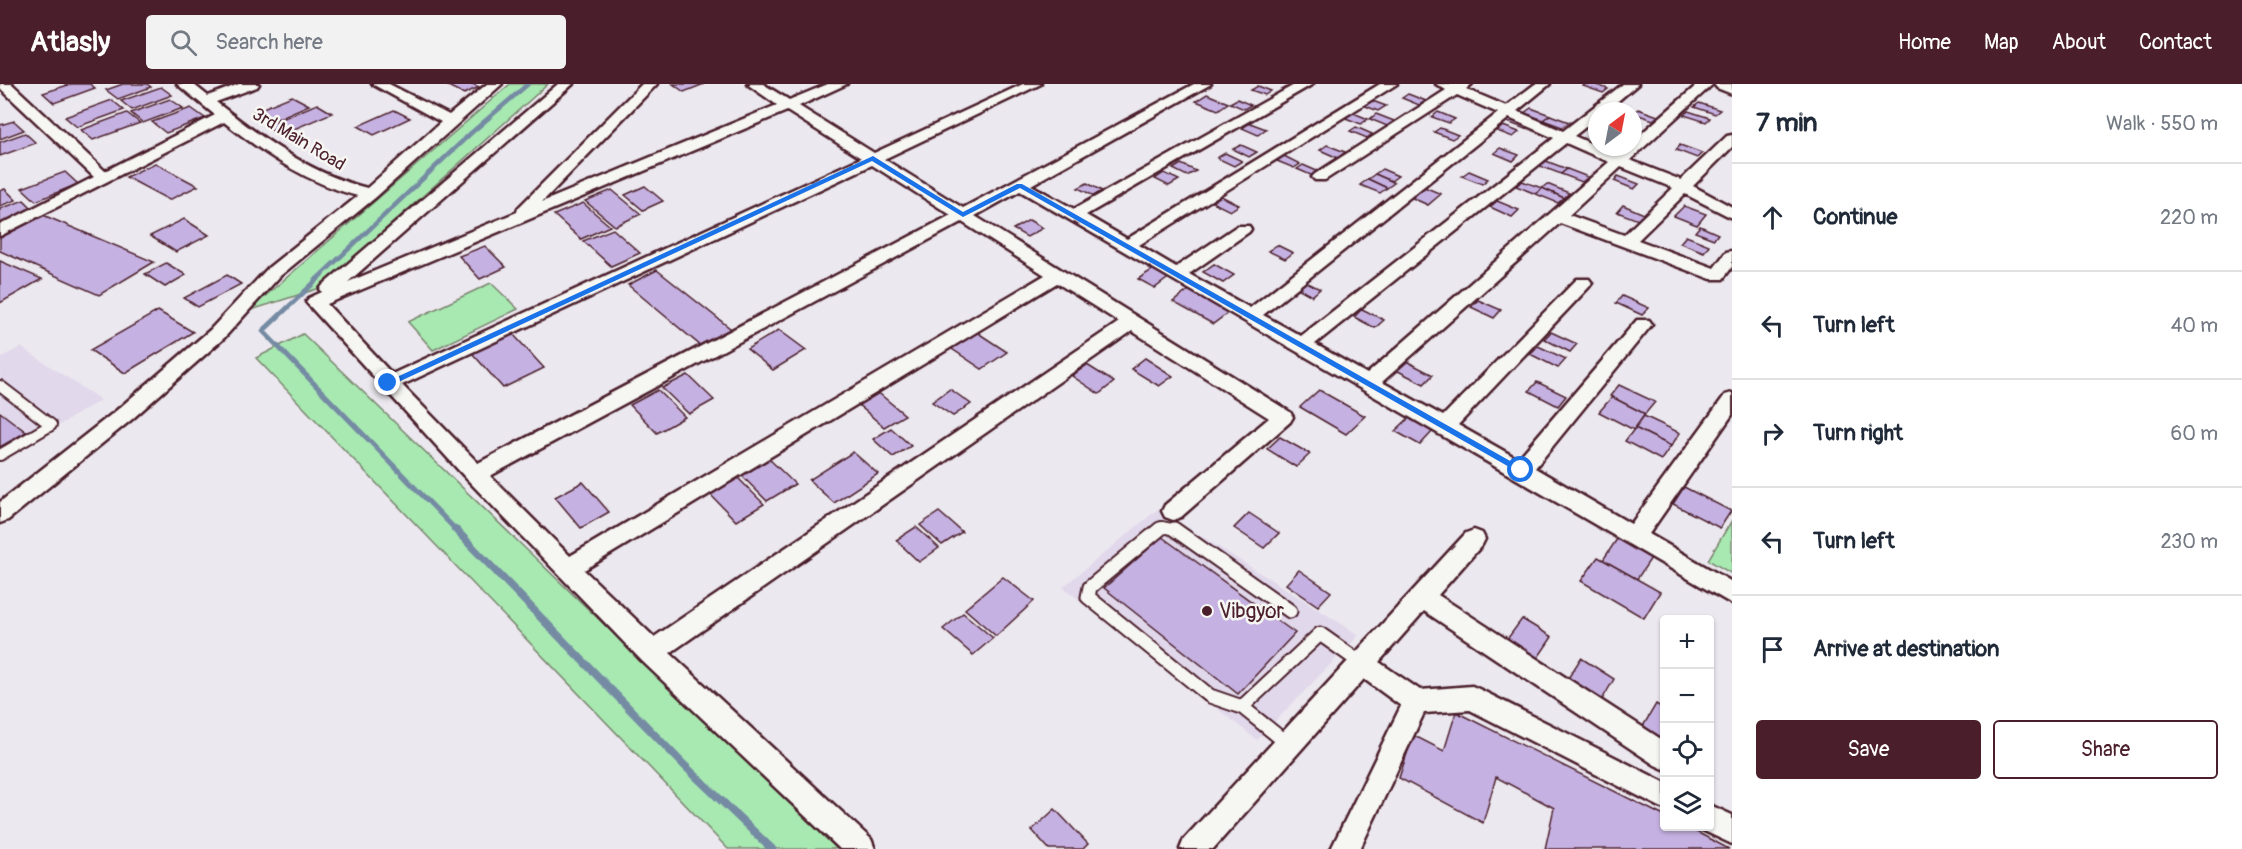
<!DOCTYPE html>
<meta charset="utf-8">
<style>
:root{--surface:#fff;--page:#f2f2f3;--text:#1f2937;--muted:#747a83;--line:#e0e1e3;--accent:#4a1f2b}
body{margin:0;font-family:Pangolin,sans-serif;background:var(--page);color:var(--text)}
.controls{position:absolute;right:18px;bottom:18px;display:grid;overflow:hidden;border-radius:6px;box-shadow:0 2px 4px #0004}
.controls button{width:54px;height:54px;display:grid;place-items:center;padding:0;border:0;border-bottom:2px solid var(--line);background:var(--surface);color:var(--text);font:30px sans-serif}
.compass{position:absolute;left:1588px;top:18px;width:54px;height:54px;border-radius:50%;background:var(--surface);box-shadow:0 2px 4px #0004;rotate:32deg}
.stop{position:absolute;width:18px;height:18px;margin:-14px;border:4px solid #1a73e8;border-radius:50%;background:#fff}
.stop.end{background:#1a73e8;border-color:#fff;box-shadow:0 2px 6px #0008}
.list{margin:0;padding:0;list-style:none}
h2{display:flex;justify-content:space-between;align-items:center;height:78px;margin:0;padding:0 24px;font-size:26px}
h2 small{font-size:20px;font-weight:400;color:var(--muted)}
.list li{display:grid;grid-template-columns:39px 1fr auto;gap:18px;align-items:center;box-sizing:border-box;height:108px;padding:0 24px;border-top:2px solid var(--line)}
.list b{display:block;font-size:22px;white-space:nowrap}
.list em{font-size:20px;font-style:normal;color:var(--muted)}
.actions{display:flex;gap:12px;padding:18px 24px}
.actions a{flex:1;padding:14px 0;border:2px solid var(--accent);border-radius:6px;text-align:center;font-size:21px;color:var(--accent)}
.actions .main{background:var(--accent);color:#fff}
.icon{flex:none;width:33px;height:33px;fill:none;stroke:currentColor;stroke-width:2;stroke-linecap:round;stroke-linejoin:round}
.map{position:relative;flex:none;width:1732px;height:765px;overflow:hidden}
header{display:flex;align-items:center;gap:36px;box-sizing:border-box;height:84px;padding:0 30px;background:var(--accent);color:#fff}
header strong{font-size:28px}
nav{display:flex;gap:33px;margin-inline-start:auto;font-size:21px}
.search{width:420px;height:54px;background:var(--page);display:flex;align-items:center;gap:15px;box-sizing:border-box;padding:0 21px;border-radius:6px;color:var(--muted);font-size:22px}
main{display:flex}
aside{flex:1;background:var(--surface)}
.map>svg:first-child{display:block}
</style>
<header>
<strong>Atlasly</strong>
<div class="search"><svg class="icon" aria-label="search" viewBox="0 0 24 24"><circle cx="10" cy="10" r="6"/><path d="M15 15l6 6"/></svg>Search here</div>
<nav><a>Home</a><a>Map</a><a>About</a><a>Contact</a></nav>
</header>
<main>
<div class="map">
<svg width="1732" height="765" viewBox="0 0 1732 765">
<rect width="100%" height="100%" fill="#ece8ef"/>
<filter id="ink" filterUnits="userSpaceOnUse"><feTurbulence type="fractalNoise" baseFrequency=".0167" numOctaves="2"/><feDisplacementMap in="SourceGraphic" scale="12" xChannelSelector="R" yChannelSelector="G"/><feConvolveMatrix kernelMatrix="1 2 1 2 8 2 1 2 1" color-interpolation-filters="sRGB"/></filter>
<g filter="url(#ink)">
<g fill="#e1d8eb">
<polygon points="21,263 101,316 0,377 0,274"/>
<polygon points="1158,425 1359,551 1257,656 1063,503"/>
</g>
<g fill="#a8e9b2" stroke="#79846e" stroke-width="1.5">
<polygon points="510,0 548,0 320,204 248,227"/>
<polygon points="491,199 518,225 433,266 408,238"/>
<polygon points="303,250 837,765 728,765 256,274"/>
<polygon points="1732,436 1732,490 1708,476"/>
</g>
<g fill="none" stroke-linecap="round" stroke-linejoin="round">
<polyline stroke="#758ba3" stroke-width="4.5" points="316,196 471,49 528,0"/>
<polyline stroke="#758ba3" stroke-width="5" points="318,195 263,247 456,446"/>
<polyline stroke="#758ba3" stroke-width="8" points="455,445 684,681 772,765"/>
</g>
<g fill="#c6b2e2" stroke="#4a1f2b" stroke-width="1.5">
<polygon points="71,0 90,0 95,4 54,19 43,9"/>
<polygon points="123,0 147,0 151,3 118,15 106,6"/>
<polygon points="444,0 473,0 479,3 464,10"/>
<polygon points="673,0 704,0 684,8"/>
<polygon points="1585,0 1594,0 1608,5 1603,9 1583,2"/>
<polygon points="1258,2 1271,7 1265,11 1251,6"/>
<polygon points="161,3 172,11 132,26 121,17"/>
<polygon points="1207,10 1228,19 1218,26 1196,17"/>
<polygon points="1408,10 1426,17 1419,21 1402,14"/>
<polygon points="292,12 309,21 270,38 253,28"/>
<polygon points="170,15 183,24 143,39 131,29"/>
<polygon points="1237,15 1251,21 1244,25 1230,19"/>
<polygon points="112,16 124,26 77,43 65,33"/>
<polygon points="1370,16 1386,22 1378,27 1363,21"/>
<polygon points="1699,19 1720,26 1715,30 1694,23"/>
<polygon points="317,20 332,29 280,51 265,42"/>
<polygon points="191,24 205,34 166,49 152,38"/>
<polygon points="1531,24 1550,31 1543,36 1524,29"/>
<polygon points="1638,25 1658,32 1653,36 1633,29"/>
<polygon points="394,26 410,34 374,51 358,42"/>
<polygon points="1688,27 1710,34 1706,38 1684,31"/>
<polygon points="1351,28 1368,35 1361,40 1343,33"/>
<polygon points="1438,28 1455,35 1449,39 1432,33"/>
<polygon points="127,29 140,39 93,56 81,46"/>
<polygon points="1376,30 1394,37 1387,42 1370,35"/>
<polygon points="1550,31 1569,38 1562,43 1543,36"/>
<polygon points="1511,32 1531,40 1525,45 1505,37"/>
<polygon points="14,37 24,46 0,55 0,41"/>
<polygon points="1250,39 1266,45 1258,51 1242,44"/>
<polygon points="1503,42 1519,48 1513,53 1497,47"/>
<polygon points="1356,43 1372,50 1367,54 1350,47"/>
<polygon points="1440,44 1458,51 1452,55 1434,48"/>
<polygon points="25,49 36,59 0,72 0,58"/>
<polygon points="1241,61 1257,68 1249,73 1233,65"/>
<polygon points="1327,61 1345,68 1338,74 1320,66"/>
<polygon points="1680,61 1702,69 1697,74 1676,66"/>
<polygon points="1500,64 1519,71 1513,77 1494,69"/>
<polygon points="1225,69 1242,77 1234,82 1217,74"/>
<polygon points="1284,72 1300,80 1294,84 1277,77"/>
<polygon points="1546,77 1567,85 1561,90 1540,82"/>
<polygon points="155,79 198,102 169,116 126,93"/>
<polygon points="1181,80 1196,87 1187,92 1173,85"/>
<polygon points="1303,81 1319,88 1313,92 1297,85"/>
<polygon points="1382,85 1398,92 1391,97 1375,90"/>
<polygon points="1567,85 1588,93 1582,98 1561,90"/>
<polygon points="1469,87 1488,95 1482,100 1462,92"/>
<polygon points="65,88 78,100 36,117 22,104"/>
<polygon points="1164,89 1179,96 1169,102 1155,95"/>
<polygon points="1375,90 1391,97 1394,99 1387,104 1368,95"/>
<polygon points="1618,92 1639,100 1634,105 1614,97"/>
<polygon points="1368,95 1387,104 1380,109 1360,101"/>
<polygon points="1522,97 1542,104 1536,110 1516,102"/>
<polygon points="1087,99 1102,107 1094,112 1078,104"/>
<polygon points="1547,100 1569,109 1564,114 1542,104"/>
<polygon points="645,102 663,117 643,126 625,111"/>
<polygon points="1422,102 1441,110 1428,121 1408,112"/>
<polygon points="1542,104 1564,114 1558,119 1536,110"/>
<polygon points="5,105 16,116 0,122 0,107"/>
<polygon points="612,106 641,130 615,142 585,117"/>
<polygon points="1221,112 1239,121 1230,127 1212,118"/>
<polygon points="24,116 34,126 0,140 0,125"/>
<polygon points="1497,117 1519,126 1512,133 1490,123"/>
<polygon points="583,119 610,142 581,155 554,131"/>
<polygon points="1623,121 1644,130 1638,136 1617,128"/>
<polygon points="1684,122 1706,130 1697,141 1674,132"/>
<polygon points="43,131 154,178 99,211 0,167 0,154"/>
<polygon points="184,135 209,151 176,168 150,152"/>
<polygon points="1029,136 1043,144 1027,153 1013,145"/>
<polygon points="1700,142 1718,150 1714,155 1695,148"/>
<polygon points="613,145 640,169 611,182 583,157"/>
<polygon points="1686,152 1709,161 1704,168 1680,159"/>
<polygon points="1277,161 1293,169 1285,175 1268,167"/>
<polygon points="485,162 506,183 480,195 459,172"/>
<polygon points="0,177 42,195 0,219"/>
<polygon points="166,179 186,191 165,203 145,190"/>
<polygon points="1214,180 1234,191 1223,199 1203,188"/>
<polygon points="1155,184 1171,192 1155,204 1138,195"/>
<polygon points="657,186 731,245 701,262 628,201"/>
<polygon points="227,191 241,200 198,223 184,214"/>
<polygon points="1300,195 1320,205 1312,212 1292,201"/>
<polygon points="1189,206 1229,228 1213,240 1173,218"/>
<polygon points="1622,212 1649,224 1642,231 1616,219"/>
<polygon points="1478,216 1501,226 1494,234 1471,223"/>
<polygon points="1362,225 1384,236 1375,244 1354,233"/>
<polygon points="158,227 193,248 125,289 90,266"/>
<polygon points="972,245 1007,268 982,285 946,261"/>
<polygon points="779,246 806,266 773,286 747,265"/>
<polygon points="1551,248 1577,260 1570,268 1544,255"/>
<polygon points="513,250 544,284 503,304 472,269"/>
<polygon points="1538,262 1566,275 1558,284 1530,270"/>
<polygon points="1145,274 1173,292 1159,302 1131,285"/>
<polygon points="1406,277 1433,291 1424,300 1396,286"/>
<polygon points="1087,281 1114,298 1099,310 1072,292"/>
<polygon points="688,291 714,316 689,330 662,304"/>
<polygon points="1537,298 1566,312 1558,322 1529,307"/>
<polygon points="1619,301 1655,318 1645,330 1610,312"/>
<polygon points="950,305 971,320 953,332 932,318"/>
<polygon points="658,306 685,333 657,349 630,321"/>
<polygon points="875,306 905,331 884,343 855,318"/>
<polygon points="1319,306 1365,332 1346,350 1300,323"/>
<polygon points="1612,313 1645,330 1634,346 1599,328"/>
<polygon points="0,328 26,348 0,363"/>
<polygon points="1644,332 1680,349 1671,362 1635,344"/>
<polygon points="1409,334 1433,347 1420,361 1395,347"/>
<polygon points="891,344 911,362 893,373 873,355"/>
<polygon points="1635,344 1671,362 1661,376 1625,357"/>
<polygon points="1280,353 1310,370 1296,383 1267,365"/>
<polygon points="853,368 878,390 834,419 809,396"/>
<polygon points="764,370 795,400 767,417 737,387"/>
<polygon points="734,390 764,420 736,437 706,406"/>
<polygon points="583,398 609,428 581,444 555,413"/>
<polygon points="1684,403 1731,427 1720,444 1673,420"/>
<polygon points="939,428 962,448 942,461 920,441"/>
<polygon points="1249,429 1279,449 1264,464 1234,444"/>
<polygon points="916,443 939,464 919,478 896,456"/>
<polygon points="1619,452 1653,471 1637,495 1603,476"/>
<polygon points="1162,453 1295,549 1238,610 1104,504"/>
<polygon points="1598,473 1660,508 1644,534 1581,497"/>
<polygon points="1299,486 1331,508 1318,522 1286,500"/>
<polygon points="1003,493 1034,517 996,552 965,525"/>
<polygon points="963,529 993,554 973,571 943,545"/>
<polygon points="1522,535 1552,553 1535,578 1505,558"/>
<polygon points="1581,574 1614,595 1599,621 1565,599"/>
<polygon points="1656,620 1664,625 1664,665 1639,649"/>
<polygon points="1456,628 1664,732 1664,742 1685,742 1729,765 1545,765 1554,724 1496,693 1483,739 1399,694 1413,651 1444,667"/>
<polygon points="1055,725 1088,760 1083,765 1049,765 1032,746"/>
</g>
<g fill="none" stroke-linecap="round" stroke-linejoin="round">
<defs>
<g id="service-far1">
<polyline points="0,302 51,341 0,371"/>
<polyline points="1158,446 1162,443 1176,446"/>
</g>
<g id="service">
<polyline points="1160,445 1090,503 1088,513 1210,612 1242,623 1288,660"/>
<polyline points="1174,445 1290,527"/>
<polyline points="1242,623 1320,550 1361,579"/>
</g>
<g id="minor">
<path d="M0,0H12L105,87L215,31L177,0H193L208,12L239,0H259L257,3L216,18C262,54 310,90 367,104L441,38L372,0H389L449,31L487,0H502L376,113L280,192L224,254L131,336L8,436L0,439V418L117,326L210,246L268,184L358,112C307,99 265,70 224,38L0,152V141L94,93L0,4Z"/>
<path d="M558,0H573L348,198L517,128L518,124L642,0H657L542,118L777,21L747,0H763L789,16L828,0H847L799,22L874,69L1023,0H1041L884,75L963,124L1194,0H1211L1031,101L1074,125L1296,0H1313L1086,131L1127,155L1380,0H1397L1139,161L1176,183L1237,142H1249L1251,145L1249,148L1189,190L1250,224L1498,29L1457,11L1325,96H1315L1312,93L1315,90L1446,6L1436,0H1472L1466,5L1506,22L1535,0H1550L1517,27L1563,47L1623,0H1638L1606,27H1597V34L1574,52L1617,71L1626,63H1633V57L1698,0H1713L1630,76L1681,96L1727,52L1732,51V63L1693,102L1732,123V134L1685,110L1638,156L1714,184L1726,168L1732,167V183L1723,195H1711L1560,139L1382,298L1443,332L1577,195H1589L1592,199L1589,203L1458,341L1518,375L1637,236H1649L1652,240L1649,244L1535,384L1631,440L1725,311L1732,309V331L1649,450L1732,498V520L1020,107L975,132L1290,328L1293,333L1290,338L1181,433L1173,436L1165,433L1162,427L1165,421L1269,334L1132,247L670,569L871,755L875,765H840L642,577L463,391L306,218L309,214L322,208L320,205L323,201ZM787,27L861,74L392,290L327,220ZM1509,34L1554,54L1301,252L1263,231ZM1566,59L1609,78L1367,290L1315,260ZM872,81L951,131L478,379L402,301ZM1621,83L1673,104L1624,151L1569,131ZM962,138L1045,191L570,472L490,392ZM1057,199L1119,238L654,553L584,486Z"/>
<polygon points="1474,446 1482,449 1485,455 1482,461 1438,511 1664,657 1664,685 1655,681 1424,527 1379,578 1420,606 1472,602 1481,606 1664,698 1664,725 1470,626 1424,629 1360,765 1331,765 1401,622 1364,595 1213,765 1180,765 1184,755 1466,449"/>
<polygon points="1710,721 1732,731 1732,760 1700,745 1699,742 1710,742"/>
</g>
<polygon id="tertiary" points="1714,0 1732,0 1732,10 1717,4"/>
</defs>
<use href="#service-far1" stroke="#4a1f2b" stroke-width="14"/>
<use href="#service" stroke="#4a1f2b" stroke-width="17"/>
<use href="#minor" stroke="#4a1f2b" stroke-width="5"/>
<use href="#tertiary" stroke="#4a1f2b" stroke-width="5"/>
<use href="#service-far1" stroke="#f6f6f2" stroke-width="10"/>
<use href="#service" stroke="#f6f6f2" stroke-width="13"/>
<use href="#minor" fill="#f6f6f2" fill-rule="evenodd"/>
<use href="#tertiary" fill="#f6f6f2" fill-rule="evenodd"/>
</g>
</g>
<polygon fill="#1a73e8" points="873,72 963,128 1017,100 1022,100 1526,386 1525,388 1518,388 1020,104 963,133 872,77 392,301 384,299"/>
<circle fill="#4a1f2b" stroke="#f6f6f2" stroke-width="2" cx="1207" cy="527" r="6"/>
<g text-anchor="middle" stroke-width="5" stroke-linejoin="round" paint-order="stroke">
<g font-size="18" fill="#4a1f2b" stroke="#f6f6f2">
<text transform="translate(299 55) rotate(31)" y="6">3rd Main Road</text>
</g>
<g font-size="21" fill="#4a1f2b" stroke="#f6f6f2" text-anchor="start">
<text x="1219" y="534">Vibgyor</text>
</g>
</g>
</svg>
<div class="controls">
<button>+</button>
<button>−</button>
<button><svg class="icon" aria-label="locate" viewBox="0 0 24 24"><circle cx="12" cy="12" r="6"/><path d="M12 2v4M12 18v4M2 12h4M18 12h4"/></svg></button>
<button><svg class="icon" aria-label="layers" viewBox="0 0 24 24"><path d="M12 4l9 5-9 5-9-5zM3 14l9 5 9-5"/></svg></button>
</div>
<svg class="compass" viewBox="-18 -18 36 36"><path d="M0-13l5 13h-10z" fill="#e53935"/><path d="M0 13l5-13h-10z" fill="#747a83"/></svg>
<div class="stop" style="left:1521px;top:386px"></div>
<div class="stop end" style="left:388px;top:299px"></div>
</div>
<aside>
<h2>7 min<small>Walk · 550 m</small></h2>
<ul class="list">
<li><svg class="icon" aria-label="ahead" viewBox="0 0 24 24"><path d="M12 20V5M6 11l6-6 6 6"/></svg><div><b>Continue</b></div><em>220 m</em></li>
<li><svg class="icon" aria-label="left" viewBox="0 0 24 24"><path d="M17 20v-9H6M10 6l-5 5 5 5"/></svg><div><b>Turn left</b></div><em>40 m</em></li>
<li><svg class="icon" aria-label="right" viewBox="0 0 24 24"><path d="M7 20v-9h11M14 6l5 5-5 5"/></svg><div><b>Turn right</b></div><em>60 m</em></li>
<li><svg class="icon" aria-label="left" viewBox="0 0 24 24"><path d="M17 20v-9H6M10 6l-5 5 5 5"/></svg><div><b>Turn left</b></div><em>230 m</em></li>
<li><svg class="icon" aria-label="arrive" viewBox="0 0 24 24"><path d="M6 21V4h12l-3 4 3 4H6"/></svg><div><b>Arrive at destination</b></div></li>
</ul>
<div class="actions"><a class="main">Save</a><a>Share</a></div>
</aside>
</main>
